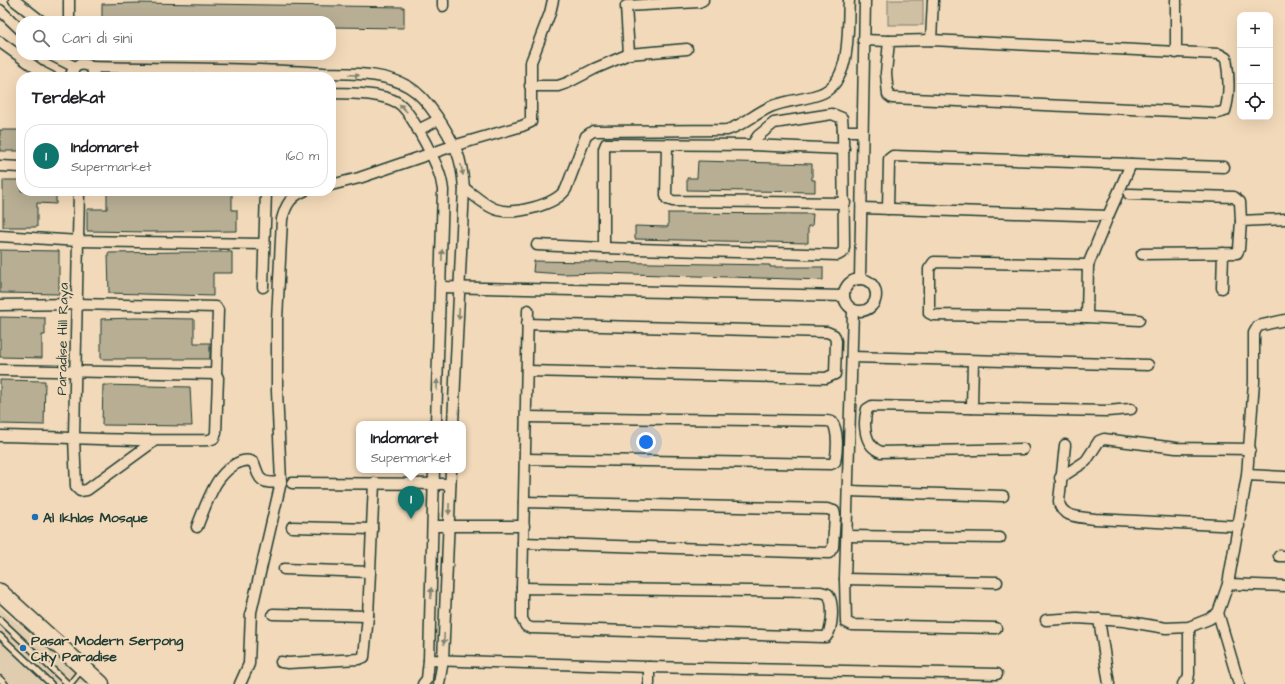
<!DOCTYPE html>
<html lang="id">
<meta charset="utf-8">
<style>
:root{--surface:#fff;--page:#f2f2f2;--text:#202124;--muted:#757577;--line:#e0e0e0;--accent:#0f766e}
body{margin:0;font-family:"Architects Daughter",sans-serif;background:var(--page);color:var(--text)}
.controls{position:absolute;right:12px;top:12px;display:grid;overflow:hidden;border-radius:8px;box-shadow:0 4px 16px #0002}
.controls button{width:36px;height:36px;display:grid;place-items:center;padding:0;border:0;border-bottom:1px solid var(--line);background:var(--surface);color:var(--text);font:20px sans-serif}
.you{position:absolute;left:646px;top:442px;width:14px;height:14px;margin:-10px;border:3px solid #fff;border-radius:50%;background:#1a73e8;box-shadow:0 0 0 6px #1a73e833}
.badge{display:grid;place-items:center;width:26px;height:26px;border-radius:50%;background:var(--accent);color:#fff;font-size:13px;font-weight:700}
.pin{position:absolute;translate:-50% -33px;filter:drop-shadow(0 1px 2px #0008)}
.pin::after{content:'';position:absolute;top:21px;width:14px;height:12px;background:inherit;clip-path:polygon(0 0,100% 0,50% 100%)}
.popup{position:absolute;left:356px;top:421px;width:110px;height:52px;box-sizing:border-box;display:grid;place-content:center;border-radius:8px;background:var(--surface);filter:drop-shadow(0 1px 3px #0005);font-size:13px;white-space:nowrap;color:var(--muted)}
.popup b{font-size:15px;color:var(--text)}
.popup::after{content:'';position:absolute;left:50%;top:100%;margin-left:-8px;border:8px solid transparent;border-top-color:var(--surface)}
.list{margin:0;padding:0;list-style:none}
h2{display:flex;justify-content:space-between;align-items:center;height:52px;margin:0;padding:0 16px;font-size:17px}
h2 small{font-size:13px;font-weight:400;color:var(--muted)}
.list li{display:grid;grid-template-columns:26px 1fr auto;gap:12px;align-items:center;box-sizing:border-box;height:64px;margin:0 8px 8px;padding:0 8px;border:1px solid var(--line);border-radius:16px}
.list b{display:block;font-size:15px;white-space:nowrap}
.list p{margin:0;font-size:13px;white-space:nowrap;color:var(--muted)}
.list em{font-size:13px;font-style:normal;color:var(--muted)}
.icon{flex:none;width:22px;height:22px;fill:none;stroke:currentColor;stroke-width:2;stroke-linecap:round;stroke-linejoin:round}
.map{position:relative;flex:none;width:1285px;height:684px;overflow:hidden}
.search{position:absolute;background:var(--surface);box-shadow:0 4px 16px #0002;left:16px;top:16px;width:320px;height:44px;display:flex;align-items:center;gap:10px;box-sizing:border-box;padding:0 14px;border-radius:16px;color:var(--muted);font-size:15px}
.panel{position:absolute;background:var(--surface);box-shadow:0 4px 16px #0002;left:16px;top:72px;width:320px;height:124px;border-radius:16px}
.map>svg:first-child{display:block}
</style>
<div class="map">
<svg width="1285" height="684" viewBox="0 0 1285 684">
<rect width="100%" height="100%" fill="#f2d9b9"/>
<filter id="ink" filterUnits="userSpaceOnUse"><feTurbulence type="fractalNoise" baseFrequency=".025" numOctaves="2"/><feDisplacementMap in="SourceGraphic" scale="8" xChannelSelector="R" yChannelSelector="G"/><feConvolveMatrix kernelMatrix="1 2 1 2 8 2 1 2 1" color-interpolation-filters="sRGB"/></filter>
<g filter="url(#ink)">
<polygon fill="#e0ccae" points="0,608 4,612 89,684 0,684"/>
<rect fill="#d0c0a3" stroke="#787e6c" x="888" y="0" width="35" height="25"/>
<g fill="#b7ae94" stroke="#1f3d34">
<polygon points="137,3 404,7 404,28 331,27 331,21 102,21 102,4"/>
<rect x="0" y="130" width="20" height="21"/>
<polygon points="698,161 812,164 812,180 815,180 815,192 687,190 687,178 697,178"/>
<polygon points="3,180 21,180 21,191 56,191 56,204 37,203 37,227 3,227"/>
<polygon points="107,191 232,191 232,210 237,210 237,231 149,232 87,231 87,209 107,209"/>
<polygon points="668,213 813,214 812,226 808,226 808,243 635,239 635,226 668,227"/>
<polygon points="0,250 59,251 59,294 0,293"/>
<polygon points="185,252 232,252 232,273 213,273 213,296 109,293 108,253"/>
<polygon points="534,261 770,265 770,267 823,267 823,280 601,273 563,274 533,272"/>
<polygon points="0,317 45,318 45,335 42,335 42,358 0,357"/>
<polygon points="135,318 194,319 194,343 210,343 210,359 101,359 101,319"/>
<polygon points="0,380 45,381 44,425 0,424"/>
<polygon points="103,385 190,387 192,426 102,425"/>
</g>
<g fill="none" stroke-linecap="round" stroke-linejoin="round">
<defs>
<g id="service">
<polyline points="0,620 68,684"/>
<polyline points="0,636 51,684"/>
<polyline points="0,679 5,684"/>
<polyline points="70,684 82,669"/>
</g>
<g id="minor">
<polyline points="14,0 41,21"/>
<polyline points="443,0 443,6"/>
<polyline points="1176,0 1176,53"/>
<polyline points="0,10 21,30"/>
<polyline points="69,21 69,0"/>
<polyline points="863,40 889,41"/>
<path d="M931,40L1219,54L1226,58C1229,75 1230,95 1225,111L1218,113L892,98L888,95L886,73L889,41Z"/>
<polyline points="931,40 933,0"/>
<polyline points="0,42 43,73 51,77"/>
<polyline points="629,54 626,6 699,2 703,0"/>
<polyline points="51,55 75,67"/>
<path d="M91,67C169,69 246,68 324,73C352,74 384,72 409,87C428,98 448,132 457,152C462,164 463,176 464,188L453,424"/>
<path d="M71,77C72,66 81,61 91,67L95,77"/>
<polyline points="530,86 558,86 567,83 594,69 629,54 687,49"/>
<path d="M331,93C350,94 388,92 402,106C412,116 418,130 425,142C433,158 441,172 443,190L436,424"/>
<polyline points="418,130 438,120"/>
<polyline points="667,145 666,195 667,199 673,201 845,203"/>
<polyline points="752,145 844,149"/>
<polyline points="0,166 21,167"/>
<polyline points="331,185 359,178 453,146 522,126 531,122 531,62 550,13 553,0"/>
<path d="M464,188C474,195 484,205 495,209C513,216 556,205 566,189L586,136L593,131L727,130C743,125 755,114 770,107C786,100 804,100 820,94C853,82 847,27 849,0"/>
<polyline points="79,191 74,437 76,487 80,491 87,490 153,442"/>
<polyline points="1129,194 1234,197 1240,202 1241,221"/>
<polyline points="862,208 1108,216 1088,265 1087,317"/>
<polyline points="888,209 889,163 889,159 893,156 1224,167"/>
<polyline points="1108,216 1131,164"/>
<polyline points="0,236 79,241 264,244"/>
<polyline points="537,245 604,248 604,149 606,144 752,145 758,136 774,123 832,114 842,118 843,131 862,131"/>
<polyline points="604,248 838,255 843,252 844,247 843,131"/>
<polyline points="1142,254 1237,253 1239,249 1241,221 1285,219"/>
<polyline points="1088,265 934,262 929,269 929,313 933,315 1087,317 1139,320"/>
<polyline points="860,279 865,0"/>
<circle cx="860" cy="295" r="16"/>
<polyline points="263,287 266,191"/>
<polyline points="441,287 843,296"/>
<polyline points="1222,288 1223,253"/>
<path d="M0,305L77,304L216,307L218,310L216,374L218,378L216,433L214,438L209,440C139,442 70,437 0,436"/>
<polyline points="853,310 845,579 846,622 852,625 996,628"/>
<polyline points="852,357 1148,365"/>
<polyline points="0,370 216,374"/>
<polyline points="527,371 826,378 835,374 836,341 834,335 827,332 527,324"/>
<polyline points="972,408 973,361"/>
<path d="M1065,445L1059,501C1060,518 1082,517 1095,519L1239,526"/>
<path d="M1023,449L881,452C864,446 863,424 867,409L872,406L1107,411L1131,409"/>
<path d="M525,459L831,464L835,462C837,452 839,431 832,422L827,421L526,417"/>
<polyline points="1247,475 1285,477"/>
<polyline points="1060,478 1086,461 1099,441 1104,439 1176,448 1250,449"/>
<polyline points="292,483 450,484"/>
<polyline points="848,491 1003,496"/>
<polyline points="433,526 524,526"/>
<path d="M197,527C202,514 212,487 220,478C227,469 243,455 254,463C260,481 261,484 281,482"/>
<polyline points="292,527 372,529"/>
<polyline points="847,536 1000,538"/>
<polyline points="523,543 528,310"/>
<polyline points="1279,556 1285,556"/>
<polyline points="284,569 370,572"/>
<polyline points="845,579 997,582"/>
<polyline points="1228,584 1285,586"/>
<polyline points="522,588 523,543 829,553 833,547 835,515 834,511 827,509 524,502"/>
<path d="M522,588L821,592L828,594C834,603 833,629 826,637H823L531,628L526,626L522,619Z"/>
<polyline points="1218,613 1239,684"/>
<polyline points="273,614 368,616"/>
<polyline points="1099,619 1109,684"/>
<polyline points="1046,620 1077,618 1124,621 1166,628 1189,627 1209,619 1218,613 1228,584 1247,475 1254,382 1254,333 1258,326 1285,320"/>
<polyline points="429,660 649,667 997,674"/>
<polyline points="281,662 288,663 359,659 364,657 368,616 374,483"/>
<path d="M240,684L249,664L251,612L281,482L277,391V320L282,219C286,205 290,197 304,191"/>
<polyline points="423,684 427,679 429,660 434,470"/>
<polyline points="439,684 443,660 451,470"/>
<polyline points="649,684 649,667"/>
<polyline points="1183,684 1188,680 1189,674 1189,627"/>
</g>
<polyline id="primary" points="0,592 101,684"/>
</defs>
<use href="#service" stroke="#1f3d34" stroke-width="8"/>
<use href="#minor" stroke="#1f3d34" stroke-width="13"/>
<use href="#primary" stroke="#1f3d34" stroke-width="19"/>
<use href="#service" stroke="#f2d9b9" stroke-width="5"/>
<use href="#minor" stroke="#f2d9b9" stroke-width="10"/>
<use href="#primary" stroke="#f2d9b9" stroke-width="16"/>
</g>
<defs><path id="oneway-solid" d="M-6-.8H1V-3.2L6.5 0L1 3.2V.8H-6Z"/></defs>
<g fill="#7e8370">
<use href="#oneway-solid" transform="translate(354 75) rotate(4)"/>
<use href="#oneway-solid" transform="translate(403 108) rotate(-135)"/>
<use href="#oneway-solid" transform="translate(462 170) rotate(78)"/>
<use href="#oneway-solid" transform="translate(442 255) rotate(-89)"/>
<use href="#oneway-solid" transform="translate(459 314) rotate(93)"/>
<use href="#oneway-solid" transform="translate(437 385) rotate(-88)"/>
<use href="#oneway-solid" transform="translate(449 509) rotate(91)"/>
<use href="#oneway-solid" transform="translate(431 593) rotate(-88)"/>
<use href="#oneway-solid" transform="translate(444 639) rotate(92)"/>
</g>
</g>
<g fill="#1f6fb2" stroke="#f2d9b9" stroke-width="1.5">
<circle cx="35" cy="517" r="4"/>
<circle cx="23" cy="648" r="4"/>
</g>
<g text-anchor="middle" stroke-width="4" stroke-linejoin="round" paint-order="stroke">
<g font-size="14" fill="#1f3d34" stroke="#f2d9b9">
<text transform="translate(62 339) rotate(-89)" y="5">Paradise Hill Raya</text>
</g>
<g font-size="14" font-weight="bold" fill="#1f3d34" stroke="#f2d9b9" text-anchor="start">
<text x="43" y="522">Al Ikhlas Mosque</text>
<text x="31" y="645">Pasar Modern Serpong<tspan x="31" dy="16">City Paradise</tspan></text>
</g>
</g>
</svg>
<div class="controls">
<button>+</button>
<button>−</button>
<button><svg class="icon" aria-label="locate" viewBox="0 0 24 24"><circle cx="12" cy="12" r="6"/><path d="M12 2v4M12 18v4M2 12h4M18 12h4"/></svg></button>
</div>
<div class="you"></div>
<div class="pin badge" style="left:411px;top:519px">1</div>
<div class="popup"><b>Indomaret</b>Supermarket</div>
<div class="search"><svg class="icon" aria-label="search" viewBox="0 0 24 24"><circle cx="10" cy="10" r="6"/><path d="M15 15l6 6"/></svg>Cari di sini</div>
<section class="panel">
<h2>Terdekat<small></small></h2>
<ul class="list">
<li><span class="badge">1</span><div><b>Indomaret</b><p>Supermarket</p></div><em>160 m</em></li>
</ul>
</section>
</div>
